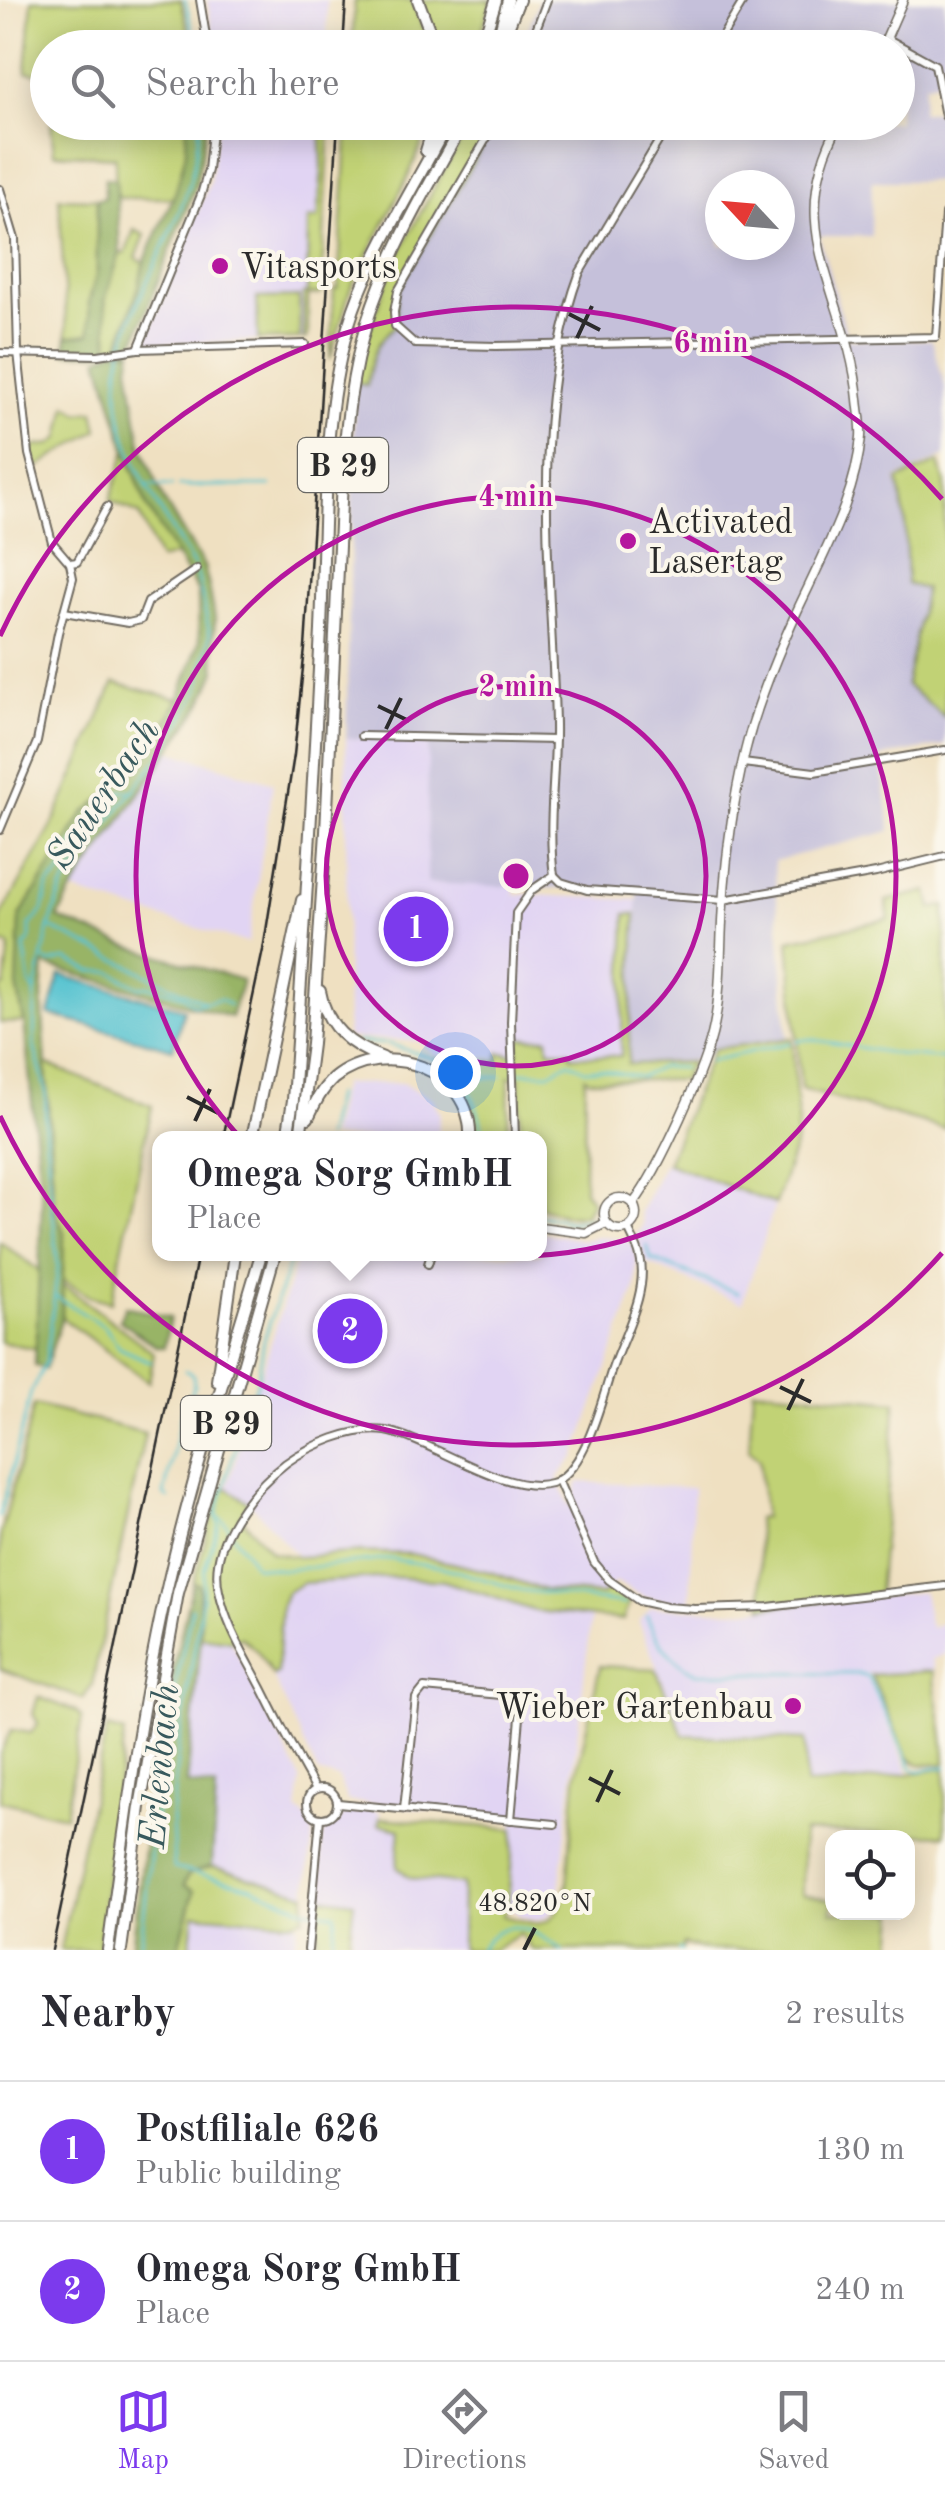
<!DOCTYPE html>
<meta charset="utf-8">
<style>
:root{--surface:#fff;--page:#f7f7f7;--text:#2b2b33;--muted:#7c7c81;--line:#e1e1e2;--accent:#7c3aed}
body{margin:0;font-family:"Old Standard TT",serif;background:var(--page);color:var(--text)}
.controls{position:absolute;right:30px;bottom:30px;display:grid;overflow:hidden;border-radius:20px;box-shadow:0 5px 25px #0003}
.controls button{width:90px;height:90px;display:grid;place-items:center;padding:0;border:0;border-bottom:2px solid var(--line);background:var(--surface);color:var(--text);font:50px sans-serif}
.compass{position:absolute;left:705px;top:170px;width:90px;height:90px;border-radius:50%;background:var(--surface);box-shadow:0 5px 25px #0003;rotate:296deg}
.you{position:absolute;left:455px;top:1072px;width:35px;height:35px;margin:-25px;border:8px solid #fff;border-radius:50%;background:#1a73e8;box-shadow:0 0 0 15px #1a73e833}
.badge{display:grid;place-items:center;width:65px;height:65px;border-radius:50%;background:var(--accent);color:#fff;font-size:32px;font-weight:700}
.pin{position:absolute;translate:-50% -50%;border:5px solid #fff;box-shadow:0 2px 10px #0006}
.popup{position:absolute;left:152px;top:1131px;width:395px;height:130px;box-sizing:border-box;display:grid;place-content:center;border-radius:20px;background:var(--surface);filter:drop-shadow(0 2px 8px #0005);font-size:32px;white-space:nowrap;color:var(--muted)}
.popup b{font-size:38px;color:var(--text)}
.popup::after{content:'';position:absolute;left:50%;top:100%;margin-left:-20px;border:20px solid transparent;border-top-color:var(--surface)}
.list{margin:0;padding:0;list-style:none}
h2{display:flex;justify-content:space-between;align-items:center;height:130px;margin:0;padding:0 40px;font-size:42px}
h2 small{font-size:32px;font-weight:400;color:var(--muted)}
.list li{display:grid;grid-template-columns:65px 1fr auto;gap:30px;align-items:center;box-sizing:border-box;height:140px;padding:0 40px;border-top:2px solid var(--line)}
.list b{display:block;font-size:38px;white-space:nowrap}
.list p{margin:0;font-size:32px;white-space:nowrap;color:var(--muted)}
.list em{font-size:32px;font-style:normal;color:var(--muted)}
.icon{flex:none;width:55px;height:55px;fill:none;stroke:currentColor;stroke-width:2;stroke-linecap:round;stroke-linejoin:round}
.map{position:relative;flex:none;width:945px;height:1950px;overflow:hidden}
.search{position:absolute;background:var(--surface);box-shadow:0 5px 25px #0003;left:30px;right:30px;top:30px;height:110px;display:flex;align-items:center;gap:25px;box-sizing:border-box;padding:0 35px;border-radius:55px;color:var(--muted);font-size:38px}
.sheet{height:410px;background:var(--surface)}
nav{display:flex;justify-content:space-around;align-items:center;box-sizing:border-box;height:140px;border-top:2px solid var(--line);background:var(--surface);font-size:28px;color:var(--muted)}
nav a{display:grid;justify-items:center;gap:5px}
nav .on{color:var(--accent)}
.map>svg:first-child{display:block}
</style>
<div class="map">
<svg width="945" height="1950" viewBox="0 0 945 1950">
<rect width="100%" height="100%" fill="#fbf7ec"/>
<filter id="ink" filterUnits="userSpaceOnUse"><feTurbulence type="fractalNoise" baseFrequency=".01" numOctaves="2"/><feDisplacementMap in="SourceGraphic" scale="20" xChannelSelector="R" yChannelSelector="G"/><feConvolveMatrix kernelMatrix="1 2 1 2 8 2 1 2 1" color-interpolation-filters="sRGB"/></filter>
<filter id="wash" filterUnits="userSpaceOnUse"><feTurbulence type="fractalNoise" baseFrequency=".0048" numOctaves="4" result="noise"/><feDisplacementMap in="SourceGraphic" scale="40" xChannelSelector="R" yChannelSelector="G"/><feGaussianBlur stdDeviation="2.25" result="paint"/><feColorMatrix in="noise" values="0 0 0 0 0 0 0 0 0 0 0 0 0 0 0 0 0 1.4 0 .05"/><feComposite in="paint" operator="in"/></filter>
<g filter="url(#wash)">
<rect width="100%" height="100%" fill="#efe0c1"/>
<g fill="#e1d4f3">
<polygon points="207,0 327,0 327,47 215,47"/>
<polygon points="218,123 320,123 322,166 318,218 308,219 307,293 303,294 304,339 144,344 210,182"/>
<polygon points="346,738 428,741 428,883 514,885 515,894 638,900 628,1064 435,1055 419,1041 347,1038"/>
<polygon points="171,751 273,783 248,943 72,891"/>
<polygon points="402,1083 433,1099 440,1115 437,1138 329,1138 342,1084"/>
<polygon points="664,1163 775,1205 742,1303 645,1262 636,1236 643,1224 640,1212"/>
<polygon points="540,1232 583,1240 599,1237 621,1239 633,1244 637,1258 635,1289 575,1457 557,1478 570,1507 579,1482 693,1488 690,1604 644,1597 615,1582 603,1595 544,1590 490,1572 379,1554 359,1552 298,1557 250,1503 227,1488 298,1254 540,1254"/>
<polygon points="391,1577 444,1581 539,1612 591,1617 559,1893 555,1907 546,1917 535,1920 521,1916 508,1906 514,1818 348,1801 338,1778 318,1773 273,1676 277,1674 281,1607 287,1592 303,1583"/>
<polygon points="923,1592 930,1628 945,1622 945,1654 932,1659 934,1670 868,1674 910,1775 857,1782 806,1785 804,1740 684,1734 639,1622 651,1607 732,1611"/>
<polygon points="201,1637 231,1641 301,1780 297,1810 314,1825 306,1894 212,1866 216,1788 187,1784"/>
<polygon points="364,1808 380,1812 379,1824 400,1828 410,1878 463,1883 461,1950 352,1950 354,1902 320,1897 322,1844 325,1830 338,1822 346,1812"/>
<polygon points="193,1913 298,1923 295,1950 190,1950"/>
</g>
<path fill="#c5c0da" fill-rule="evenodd" d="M539,0H945V78L925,84L921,112H942L944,181H872L871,236H819L848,339L932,340L945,386V456L896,479L905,520L907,583L925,588L906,684L945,718V745L880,757L891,831L774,861L788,1042L713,1051L697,1060L628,1064L638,892L427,883L428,741L346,738L355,383L367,384L374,349L381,338L395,326L398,291L496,123L898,122V48L521,47ZM720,185H780V245H720Z"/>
<g fill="#c1d275" stroke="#767e50" stroke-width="2.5">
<polygon points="32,0 181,0 193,47 48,48 47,75 26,72"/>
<polygon points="355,0 412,0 424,28 422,0 492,0 477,47 352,48"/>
<polygon points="51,123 191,123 178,198 116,198 115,157 54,153"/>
<polygon points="320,123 330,123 321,294 308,295 308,336 304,339 303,294 307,293 308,219 318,218 322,166"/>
<polygon points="348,123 431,123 407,179 350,290 330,360 334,289 338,288"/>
<path d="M471,123H496L398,291L395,326C374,343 372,358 367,385L355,383C377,282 421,210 471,123Z"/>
<polygon points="59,198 97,199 97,272 89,302 90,334 67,337"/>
<polygon points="134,230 145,235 136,258 144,262 138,290 118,348 109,348 105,300 120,253 125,254"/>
<polygon points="299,297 300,339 258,340 257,298"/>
<polygon points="67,405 79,413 94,411 98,430 36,468 31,447 52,444 60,438"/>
<polygon points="126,450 147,507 178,555 159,560 139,514 110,501"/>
<polygon points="939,462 945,484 945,717 906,685 925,589 907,584 905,520 898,480"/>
<polygon points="114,683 179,699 17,986 24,1022 0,1023 0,988 5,986 10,946 0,943 0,918 51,828"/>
<polygon points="928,891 932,908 945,906 945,1129 801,1089 789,940 889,919 886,901"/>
<path d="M626,914H636L628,1064L691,1062L683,1080H589L585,1077L584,1190L592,1201L585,1215H563L540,1207V1138H520V1078L509,1077L508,1138H476C476,1107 464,1084 436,1066V1058L498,1062L499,1053L517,1055L519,1038H548L549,1050L570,1051L572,1056H621Z"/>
<polygon points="792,1038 798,1124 795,1145 775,1204 667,1163 713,1049"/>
<polygon points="46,1064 152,1106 111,1302 89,1296 60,1278 64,1233 54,1207"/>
<polygon points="0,1242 40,1271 38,1349 0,1342"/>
<polygon points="61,1283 154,1353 149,1382 62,1318"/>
<polygon points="753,1389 896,1402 878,1594 763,1607 757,1519 764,1517 759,1460 749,1449"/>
<polygon points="34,1405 145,1433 92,1685 83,1699 0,1669 0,1537"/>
<polygon points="227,1488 250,1503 240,1516 271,1552 298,1557 359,1552 412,1554 490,1572 544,1590 602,1595 608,1589 630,1601 623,1620 535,1611 444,1581 391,1577 303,1583 287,1592 281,1607 277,1674 273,1676 258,1652 241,1637 231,1641 201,1637 199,1585 193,1583 220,1491"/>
<polygon points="600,1666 656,1669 683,1735 805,1740 806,1785 857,1782 945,1768 945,1835 803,1832 802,1894 832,1900 832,1912 896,1913 893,1946 887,1950 706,1950 683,1944 682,1950 532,1950 520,1933 494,1950 461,1950 462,1884 410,1878 397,1867 400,1829 379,1824 380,1818 514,1829 508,1905 503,1916 537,1924 549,1920 559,1908 567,1885 576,1777"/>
<path d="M933,1671C936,1703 945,1732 945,1764C930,1765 915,1768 906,1754L871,1675Z"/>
<polygon points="38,1697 76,1711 82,1718 65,1816 0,1801 0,1754 11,1730 31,1733 38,1723 33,1714"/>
<polygon points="107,1728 124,1733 99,1950 60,1950"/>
<polygon points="212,1866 306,1894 304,1917 291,1922 194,1914 190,1950 178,1950 194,1891 184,1885 188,1874"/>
<polygon points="320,1897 354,1902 348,1950 316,1950"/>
</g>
<g fill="#98b466" stroke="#627048" stroke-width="2.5">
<polygon points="187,123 207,123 196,185 132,348 118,348 138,290 144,262 176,191 186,152"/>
<polygon points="105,178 116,179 120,253 105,300 109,348 97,353 65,353 67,337 90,334 89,302 97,272 97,199 104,198"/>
<polygon points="132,350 129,366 141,444 164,501 204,566 210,591 215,618 213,649 216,671 201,705 72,891 58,918 121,944 242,980 231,1017 44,965 42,996 54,1207 64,1233 62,1318 45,1369 35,1365 42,1202 24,1022 17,986 20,916 84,813 141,766 179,699 199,642 198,592 147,507 126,450 99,358 113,351"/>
<polygon points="125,1306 170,1318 164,1347 157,1347 119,1320"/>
<path d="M193,1583L199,1584L201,1637L187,1784L216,1788L212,1866L188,1875L184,1885L194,1891L178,1950H132C146,1827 162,1704 193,1583Z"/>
</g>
<polygon fill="#57c3d0" stroke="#41777e" stroke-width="2.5" points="60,975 184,1009 173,1049 49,1015"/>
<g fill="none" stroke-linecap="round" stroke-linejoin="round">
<g stroke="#57c3d0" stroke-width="2.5">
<polyline points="185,0 197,48"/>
<polyline points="148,485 172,486"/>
<polyline points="179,486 271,486"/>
<path d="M194,566C163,513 120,456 118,392C115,327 160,263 182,205C193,177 197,151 200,122"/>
<polyline points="51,928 206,1003"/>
<polyline points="44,959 50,963 66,959 91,971 112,972 139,987 149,986 182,995 194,1005 220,999 230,1005"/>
<polyline points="34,991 30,984 24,946 30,941 30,925 43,911 48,886 62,872 68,852 122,791 135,791"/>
<polyline points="797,1041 810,1039 903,1055 945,1059"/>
<polyline points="357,1042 389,1044 434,1059 475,1079 501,1076"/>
<polyline points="710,1061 790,1043"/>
<path d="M458,1071C471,1094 482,1112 483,1138"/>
<polyline points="515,1072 549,1073 569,1062 585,1070 599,1069 641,1077 661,1067 683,1068"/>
<polyline points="325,1138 335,1095"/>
<polyline points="540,1215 571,1222 593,1218"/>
<polyline points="647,1245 651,1259 738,1293"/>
<polyline points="292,1254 264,1340 257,1383 230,1465 217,1514 219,1525 204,1570 202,1602 179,1742 172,1813 174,1868 252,1887 301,1908 336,1914 333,1950"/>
<polyline points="55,1296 105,1327 120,1348 151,1362"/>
<polyline points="169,1498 164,1495 181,1416 194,1385 193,1375 185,1370"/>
<polyline points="214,1513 224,1521 255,1566 284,1570 391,1559 442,1567 521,1590 625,1604"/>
<polyline points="0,1517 31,1392 46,1362 58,1268 45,1128 46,1091 34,1046 35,992 49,927 63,887 85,852 164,752 198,691 210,635 197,573"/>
<path d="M647,1616C656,1642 671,1661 697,1673L857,1674L868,1677L912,1768L918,1771L945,1767"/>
<polyline points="140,1950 162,1751 192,1607"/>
<path d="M480,1950C505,1911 531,1929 562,1950"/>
<polyline points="679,1950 681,1950"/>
</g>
</g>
</g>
<g filter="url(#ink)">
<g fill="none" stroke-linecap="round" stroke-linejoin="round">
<defs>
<g id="minor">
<polyline points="200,0 208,48"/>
<polyline points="886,38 935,65 945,116"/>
<polyline points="529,48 547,0"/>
<polyline points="715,48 744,0"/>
<polyline points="496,122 398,291 394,312 395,326 415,344 496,346 936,337 945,214"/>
<polyline points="0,189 15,239 18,352 29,454 52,542 70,563 73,578 58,633 37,742 0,830"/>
<polyline points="138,349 201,195 208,170 213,122"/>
<polyline points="0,353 98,355 138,349 305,344"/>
<polyline points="70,563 77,562 107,507"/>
<polyline points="64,612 128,623 141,620 148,602 197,569"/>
<polyline points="361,736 555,740"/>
<polyline points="743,763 814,772 945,750"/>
<path d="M554,875C547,826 556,773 555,724C552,578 528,411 580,272L670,122"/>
<polyline points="554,875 561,882 587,890 723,900 876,873 945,856"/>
<polyline points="515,1138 511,1022 516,913 532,890 554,875"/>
<polyline points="428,1264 431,1254"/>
<polyline points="558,1480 594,1562 609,1580 639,1601 666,1607 695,1609 768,1607 945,1586"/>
<circle cx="322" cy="1803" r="15"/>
<path d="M316,1789C296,1756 279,1722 262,1688C246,1657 226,1626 219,1591C208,1543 251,1490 286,1463C311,1445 354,1426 386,1431C430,1439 506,1496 551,1483C586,1473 602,1397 613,1366C624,1334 649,1291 640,1257C638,1247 632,1237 628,1228"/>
<polyline points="338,1803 555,1824"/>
<polyline points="404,1809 416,1698 424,1688 512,1696 521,1706 511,1820"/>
<polyline points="308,1950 320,1818"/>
</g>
<g id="tertiary">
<polyline points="882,48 903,0"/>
<circle cx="620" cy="1214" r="16"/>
<path d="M633,1204C659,1170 706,1067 714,1026C722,987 720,944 723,905C727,846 735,783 752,726C767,678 787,631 809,586C832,537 856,491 861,437C862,425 859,411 858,399C848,294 780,230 840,122"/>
<polyline points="540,1227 586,1233 606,1223"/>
</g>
<g id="trunk">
<polyline points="418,0 436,48"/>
<polyline points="500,32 508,0"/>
<polyline points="481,48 496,0"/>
<polyline points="500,48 519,0"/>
<polyline points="426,151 435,122"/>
<path d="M320,991C326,1027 350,1046 383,1058"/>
<path d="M308,1118C315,1103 321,1090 333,1079C384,1037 473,1069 470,1138"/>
<polyline points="252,1138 302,900"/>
<path d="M287,1138L293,1100C304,943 313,787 321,630C325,532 321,421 348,327C370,253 413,191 448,122"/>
<path d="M300,1138L312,1044L326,832L342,480C346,426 351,374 367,322C389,251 428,187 464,122"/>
<polyline points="217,1381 235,1254"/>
<path d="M108,1950C125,1824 141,1699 170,1575C195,1467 230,1361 261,1254"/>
<polyline points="121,1950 140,1807 178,1593 275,1254"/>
</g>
</defs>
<use href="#minor" stroke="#706a60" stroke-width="10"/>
<use href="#tertiary" stroke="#706a60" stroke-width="11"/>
<use href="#trunk" stroke="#706a60" stroke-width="14"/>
<use href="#minor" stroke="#fff" stroke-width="6"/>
<use href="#tertiary" stroke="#fff" stroke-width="8"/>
<use href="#trunk" stroke="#fff" stroke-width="10"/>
<g stroke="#2b2b2b" stroke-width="2.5">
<polyline points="343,48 346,0"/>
<polyline points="223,1138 263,950 294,755 305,648 338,122"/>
<polyline points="52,1950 198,1254"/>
</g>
</g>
</g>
<path fill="none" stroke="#2b2b2b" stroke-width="4" d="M569,314L600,330M577,338L592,306M378,706L409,721M386,729L401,698M187,1097L218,1113M195,1121L210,1089M780,1387L811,1402M788,1410L803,1379M589,1778L620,1794M597,1802L612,1770M524,1950L535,1928"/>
<g fill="none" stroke="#b5179e" stroke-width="5">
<circle cx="516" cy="876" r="190"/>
<circle cx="516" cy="876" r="380"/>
<path d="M942 1253A569 569 0 0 1 0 1116M0 636A569 569 0 0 1 942 499"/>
</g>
<g fill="#b5179e" stroke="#fbf7ec" stroke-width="4">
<circle cx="220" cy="266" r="10"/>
<circle cx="628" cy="541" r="10"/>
<circle cx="793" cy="1706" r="10"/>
</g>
<g text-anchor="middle" stroke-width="8" stroke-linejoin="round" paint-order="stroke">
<g fill="#fbf7ec" stroke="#696865" stroke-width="2.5">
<rect x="298" y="438" width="90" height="54" rx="8"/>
<rect x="181" y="1396" width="90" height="54" rx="8"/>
</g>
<g font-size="32" font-weight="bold" fill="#2b2b2b">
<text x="343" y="476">B 29</text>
<text x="226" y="1434">B 29</text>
</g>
<g font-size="35" fill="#2b2b2b" stroke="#fbf7ec" text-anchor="start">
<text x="240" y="278">Vitasports</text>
<text x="648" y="533">Activated<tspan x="648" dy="40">Lasertag</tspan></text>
<text x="773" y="1718" text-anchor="end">Wieber Gartenbau</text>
</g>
<g font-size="38" font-style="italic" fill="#38595d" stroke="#fbf7ec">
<text transform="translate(102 793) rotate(-56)" y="13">Sauerbach</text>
<text transform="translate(158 1766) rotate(-85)" y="13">Erlenbach</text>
</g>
</g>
<g font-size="25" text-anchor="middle" fill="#2b2b2b" stroke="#fbf7ec" stroke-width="8" stroke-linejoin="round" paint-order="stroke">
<text x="535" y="1911">48.820°N</text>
</g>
<circle cx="516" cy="876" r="15" fill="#b5179e" stroke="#fbf7ec" stroke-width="5"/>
<g font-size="30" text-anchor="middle" font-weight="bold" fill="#b5179e" stroke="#fbf7ec" stroke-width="8" stroke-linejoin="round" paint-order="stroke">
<text x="711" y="352">6 min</text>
<text x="516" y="506">4 min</text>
<text x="516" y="696">2 min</text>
</g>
</svg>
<div class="controls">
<button><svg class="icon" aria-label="locate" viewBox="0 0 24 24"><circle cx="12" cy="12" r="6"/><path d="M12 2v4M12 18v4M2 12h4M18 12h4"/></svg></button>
</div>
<svg class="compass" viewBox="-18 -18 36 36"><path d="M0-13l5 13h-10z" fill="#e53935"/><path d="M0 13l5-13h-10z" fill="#7c7c81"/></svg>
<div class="you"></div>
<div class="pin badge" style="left:416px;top:929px">1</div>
<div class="pin badge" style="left:350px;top:1331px">2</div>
<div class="popup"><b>Omega Sorg GmbH</b>Place</div>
<div class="search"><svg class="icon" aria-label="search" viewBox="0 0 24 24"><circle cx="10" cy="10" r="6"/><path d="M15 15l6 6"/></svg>Search here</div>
</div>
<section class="sheet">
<h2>Nearby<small>2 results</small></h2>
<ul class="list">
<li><span class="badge">1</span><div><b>Postfiliale 626</b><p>Public building</p></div><em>130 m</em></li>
<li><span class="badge">2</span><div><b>Omega Sorg GmbH</b><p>Place</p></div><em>240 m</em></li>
</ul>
</section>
<nav>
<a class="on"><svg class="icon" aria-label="map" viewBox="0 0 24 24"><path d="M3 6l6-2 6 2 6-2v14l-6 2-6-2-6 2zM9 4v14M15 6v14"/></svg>Map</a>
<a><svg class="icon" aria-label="directions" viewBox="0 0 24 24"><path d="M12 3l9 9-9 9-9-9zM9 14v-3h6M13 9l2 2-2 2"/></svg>Directions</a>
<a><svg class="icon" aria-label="saved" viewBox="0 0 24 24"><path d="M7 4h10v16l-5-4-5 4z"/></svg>Saved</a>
</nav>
